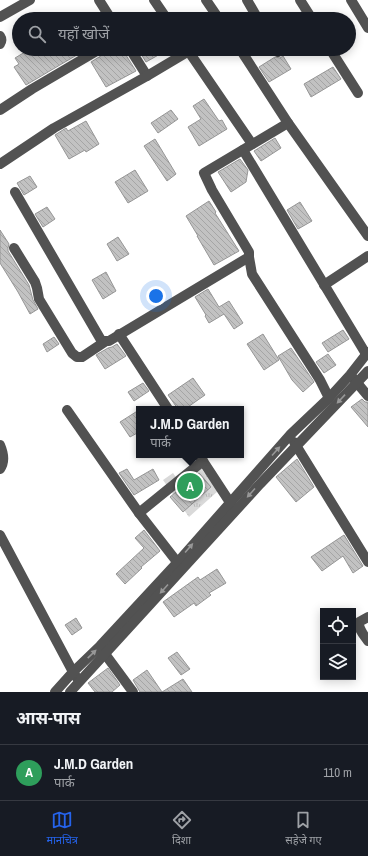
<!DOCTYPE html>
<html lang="hi">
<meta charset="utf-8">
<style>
:root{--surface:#171b24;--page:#20242c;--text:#f1f3f6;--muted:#9ea1a6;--line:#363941;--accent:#2563eb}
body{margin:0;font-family:"Archivo Narrow","Noto Sans Devanagari",sans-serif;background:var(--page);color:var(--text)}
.controls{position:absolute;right:12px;bottom:12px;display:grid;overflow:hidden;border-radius:0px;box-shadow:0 2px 10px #0003}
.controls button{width:36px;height:36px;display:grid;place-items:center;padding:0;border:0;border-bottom:1px solid var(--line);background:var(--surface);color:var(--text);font:20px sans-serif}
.you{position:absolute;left:156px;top:296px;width:14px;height:14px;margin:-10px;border:3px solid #fff;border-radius:50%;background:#1a73e8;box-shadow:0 0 0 6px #1a73e833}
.badge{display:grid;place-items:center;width:26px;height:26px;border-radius:50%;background:var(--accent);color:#fff;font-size:13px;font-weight:700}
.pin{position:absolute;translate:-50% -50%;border:2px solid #fff;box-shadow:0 1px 4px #0006}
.popup{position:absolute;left:136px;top:406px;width:108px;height:52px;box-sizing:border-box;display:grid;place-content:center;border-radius:0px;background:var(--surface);filter:drop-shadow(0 1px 3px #0005);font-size:13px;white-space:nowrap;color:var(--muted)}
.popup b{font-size:15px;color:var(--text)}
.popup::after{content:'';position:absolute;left:50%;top:100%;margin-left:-8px;border:8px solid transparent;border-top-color:var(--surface)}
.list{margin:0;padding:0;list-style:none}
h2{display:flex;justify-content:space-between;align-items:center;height:52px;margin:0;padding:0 16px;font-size:17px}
h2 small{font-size:13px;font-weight:400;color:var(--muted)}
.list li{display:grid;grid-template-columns:26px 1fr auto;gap:12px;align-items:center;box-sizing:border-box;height:56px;padding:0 16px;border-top:1px solid var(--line)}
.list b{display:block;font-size:15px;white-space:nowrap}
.list p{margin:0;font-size:13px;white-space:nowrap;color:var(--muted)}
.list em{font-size:13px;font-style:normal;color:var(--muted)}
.icon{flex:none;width:22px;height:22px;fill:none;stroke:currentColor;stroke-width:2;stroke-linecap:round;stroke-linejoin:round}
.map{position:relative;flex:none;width:368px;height:692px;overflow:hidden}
.search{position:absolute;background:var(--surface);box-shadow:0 2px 10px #0003;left:12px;right:12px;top:12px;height:44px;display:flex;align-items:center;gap:10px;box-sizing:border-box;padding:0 14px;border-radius:22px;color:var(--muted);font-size:15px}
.sheet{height:108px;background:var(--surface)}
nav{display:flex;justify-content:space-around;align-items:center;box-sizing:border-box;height:56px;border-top:1px solid var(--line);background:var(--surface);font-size:11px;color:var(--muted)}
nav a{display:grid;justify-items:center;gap:2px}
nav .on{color:var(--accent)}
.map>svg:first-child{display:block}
</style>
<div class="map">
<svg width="368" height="692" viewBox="0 0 368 692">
<defs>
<pattern id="grass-tufts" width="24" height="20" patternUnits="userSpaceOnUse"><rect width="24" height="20" fill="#d9d9d9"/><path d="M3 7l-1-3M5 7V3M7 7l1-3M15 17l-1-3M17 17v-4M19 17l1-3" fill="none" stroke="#b8b8b8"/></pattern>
<pattern id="building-back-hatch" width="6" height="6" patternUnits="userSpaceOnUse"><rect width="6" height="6" fill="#c2c2c2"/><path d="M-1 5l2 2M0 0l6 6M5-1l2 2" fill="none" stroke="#a5a5a5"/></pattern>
</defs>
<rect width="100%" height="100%" fill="#fff"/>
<polygon fill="url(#grass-tufts)" points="198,464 218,491 189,517 163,480 173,473 178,480"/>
<g fill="url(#building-back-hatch)" stroke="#969696">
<polygon points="30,49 87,49 26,85 14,67 19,64 15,58"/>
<polygon points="106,49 124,49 124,52 136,71 106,87 91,62 104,54 106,52"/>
<polygon points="138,49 169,49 146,62"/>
<polygon points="283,56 291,69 269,82 259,67 275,57 280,58"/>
<polygon points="333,67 341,79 311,97 304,84"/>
<polygon points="204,99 219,121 222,120 227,129 199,146 188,127 201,119 193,106"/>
<polygon points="171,110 178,119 158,133 151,123"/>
<polygon points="86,121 99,144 86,152 85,150 69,159 55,135 66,128 68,131"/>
<polygon points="275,138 281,148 261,161 254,151"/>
<polygon points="155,139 176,174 167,181 144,146"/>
<polygon points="240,159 248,170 246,182 231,192 218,172"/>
<polygon points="135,170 148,191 128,203 115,182"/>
<polygon points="30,176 37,187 24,195 17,183"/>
<polygon points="209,201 216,212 215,213 239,251 214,265 197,236 198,236 186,216"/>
<polygon points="300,202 312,221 298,229 287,210"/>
<polygon points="47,207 55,219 43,227 35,214"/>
<polygon points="0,230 9,244 8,248 8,251 29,285 33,300 38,309 30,314 18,292 0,263"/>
<polygon points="118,237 129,254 117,261 107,244"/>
<polygon points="106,272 116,291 103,299 92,280"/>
<polygon points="208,289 219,307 229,301 243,323 234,329 224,314 209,323 205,316 206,315 195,297"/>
<polygon points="343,330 349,339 328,352 322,343"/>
<polygon points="263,334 279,360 264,370 247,344"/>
<polygon points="54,337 59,344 47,352 43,344"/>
<polygon points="117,344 126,356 105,369 96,355 108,348 112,347"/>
<polygon points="291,348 314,382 303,392 292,380 278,356"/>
<polygon points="328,354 336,365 324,373 316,362"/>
<polygon points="193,378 205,395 185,409 178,409 168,395"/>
<polygon points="143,383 149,391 134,401 128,392"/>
<polygon points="362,399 365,402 368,402 368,427 351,407"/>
<polygon points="139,410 139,432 130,437 120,422"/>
<polygon points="297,459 314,487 296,502 276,477"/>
<polygon points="127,469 134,480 153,469 159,480 134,495 119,473"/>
<polygon points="199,473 211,487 183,512 170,497"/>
<polygon points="144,530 160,551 141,567 142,568 125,584 116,574 144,548 135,538"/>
<polygon points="344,535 363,566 353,573 343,556 322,571 311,557"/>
<polygon points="217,569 226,583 209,593 211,595 196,606 194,603 174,617 163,602 198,577 200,580"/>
<polygon points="76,618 82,628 72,635 65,625"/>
<polygon points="177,652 190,669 181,675 168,658"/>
<polygon points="108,668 120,685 112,692 95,692 88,683"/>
<polygon points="147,670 162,692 183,679 192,692 140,692 133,680"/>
</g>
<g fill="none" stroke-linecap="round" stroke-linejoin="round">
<g stroke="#525252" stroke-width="10">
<polyline points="99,0 111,19"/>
<polyline points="154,0 167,19"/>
<polyline points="206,0 219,19"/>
<polyline points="247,0 258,19"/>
<polyline points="300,0 312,19"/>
<polyline points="351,0 368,28"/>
<polyline points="0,17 30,0"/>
<path d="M0,36C2,39 2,41 0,44"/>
<polyline points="130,49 147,76"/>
<polyline points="187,49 252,144"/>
<polyline points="240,49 288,123 368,236"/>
<polyline points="277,49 278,52"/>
<polyline points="330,49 358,93"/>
<polyline points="0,110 32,89 100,49"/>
<polyline points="288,123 204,173 212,190 249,252 249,257 252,274 320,380 329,398"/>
<polyline points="243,150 366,354"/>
<polyline points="0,164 54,128 147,76 189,51"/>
<polyline points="15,192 101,340 104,341 109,341 249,257"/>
<polyline points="14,248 35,282 37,288 39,299 72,353 77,357 82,357 106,341"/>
<polyline points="324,285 368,256"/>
<polyline points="119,334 168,409"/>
<polyline points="353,378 368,396"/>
<polyline points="67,410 139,513 181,567"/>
<polyline points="294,442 368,562"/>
<path d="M0,445C3,452 5,462 0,469"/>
<polyline points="199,455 233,507"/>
<polyline points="139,513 203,461"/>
<polyline points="0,535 73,672 77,678"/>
<path d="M368,617L359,622C358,629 364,635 368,641"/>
<polyline points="105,654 133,692"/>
<polyline points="55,692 73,672 100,646 177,563 290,435 329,398 350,375 368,352"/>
<polyline points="70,692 260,484 368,371"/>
</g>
</g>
<defs><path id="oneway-solid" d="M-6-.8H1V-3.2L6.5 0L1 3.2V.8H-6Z"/></defs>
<g fill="#979797">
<use href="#oneway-solid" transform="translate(341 399) rotate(133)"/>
<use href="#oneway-solid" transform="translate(276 451) rotate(-48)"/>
<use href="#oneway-solid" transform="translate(251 493) rotate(132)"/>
<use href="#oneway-solid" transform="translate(189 548) rotate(-49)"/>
<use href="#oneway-solid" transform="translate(164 589) rotate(132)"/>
<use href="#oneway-solid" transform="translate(92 654) rotate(-44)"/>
</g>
</svg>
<div class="controls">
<button><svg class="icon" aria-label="locate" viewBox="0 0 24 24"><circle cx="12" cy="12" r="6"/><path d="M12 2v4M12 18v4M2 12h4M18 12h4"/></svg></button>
<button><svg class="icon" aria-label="layers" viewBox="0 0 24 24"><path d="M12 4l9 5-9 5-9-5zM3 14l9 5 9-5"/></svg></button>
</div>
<div class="you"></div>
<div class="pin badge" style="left:190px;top:486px;background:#2e9e5b">A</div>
<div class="popup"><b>J.M.D Garden</b>पार्क</div>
<div class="search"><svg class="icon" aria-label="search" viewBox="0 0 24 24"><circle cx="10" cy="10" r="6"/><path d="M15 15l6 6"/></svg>यहाँ खोजें</div>
</div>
<section class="sheet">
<h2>आस-पास<small></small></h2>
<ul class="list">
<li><span class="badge" style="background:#2e9e5b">A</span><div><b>J.M.D Garden</b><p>पार्क</p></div><em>110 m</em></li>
</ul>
</section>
<nav>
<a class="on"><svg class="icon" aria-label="map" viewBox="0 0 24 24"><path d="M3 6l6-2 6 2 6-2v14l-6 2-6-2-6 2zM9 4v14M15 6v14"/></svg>मानचित्र</a>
<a><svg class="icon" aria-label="directions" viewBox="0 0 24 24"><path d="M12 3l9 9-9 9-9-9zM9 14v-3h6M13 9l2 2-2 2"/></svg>दिशा</a>
<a><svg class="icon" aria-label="saved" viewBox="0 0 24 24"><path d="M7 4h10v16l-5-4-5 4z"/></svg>सहेजे गए</a>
</nav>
